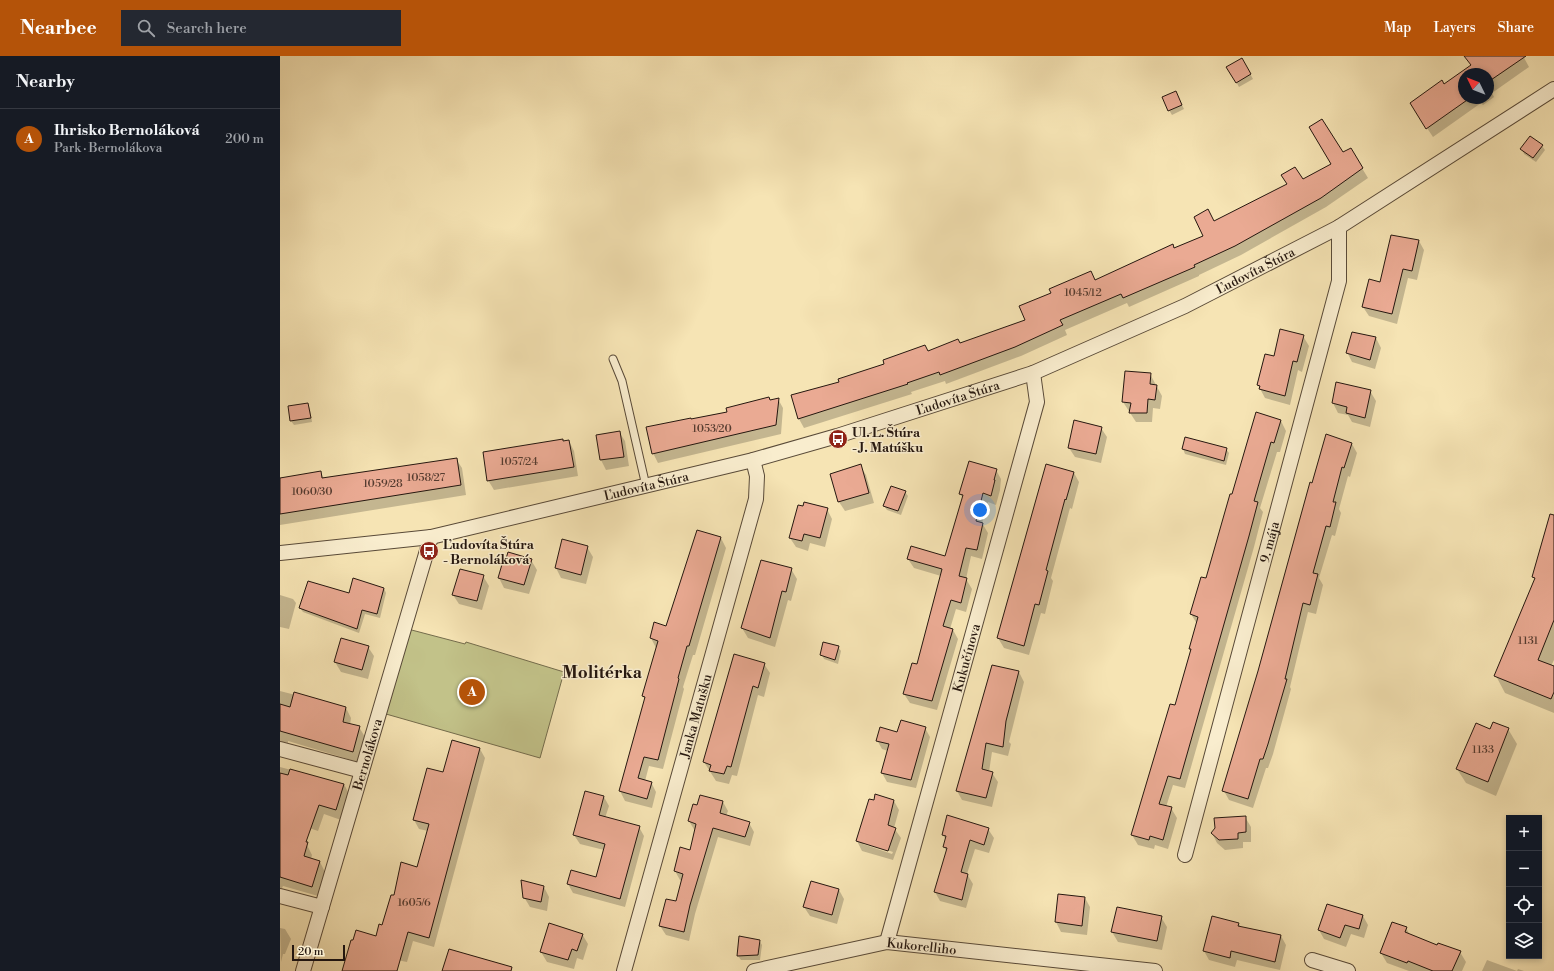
<!DOCTYPE html>
<meta charset="utf-8">
<style>
:root{--surface:#171b24;--page:#242831;--text:#f1f3f6;--muted:#9ea1a6;--line:#363941;--accent:#b45309}
body{margin:0;font-family:"Libre Bodoni",serif;background:var(--page);color:var(--text)}
.controls{position:absolute;right:12px;bottom:12px;display:grid;overflow:hidden;border-radius:0px;box-shadow:0 2px 6px #0003}
.controls button{width:36px;height:36px;display:grid;place-items:center;padding:0;border:0;border-bottom:1px solid var(--line);background:var(--surface);color:var(--text);font:20px sans-serif}
.compass{position:absolute;left:1178px;top:12px;width:36px;height:36px;border-radius:50%;background:var(--surface);box-shadow:0 2px 6px #0003;rotate:313deg}
.scale{position:absolute;left:12px;bottom:10px;width:53px;box-sizing:border-box;padding-left:4px;border:2px solid #25170f;border-top:0;font-size:11px;line-height:14px;white-space:nowrap;color:#25170f;-webkit-text-stroke:3px #f9edce;paint-order:stroke}
.you{position:absolute;left:700px;top:454px;width:14px;height:14px;margin:-10px;border:3px solid #fff;border-radius:50%;background:#1a73e8;box-shadow:0 0 0 6px #1a73e833}
.badge{display:grid;place-items:center;width:26px;height:26px;border-radius:50%;background:var(--accent);color:#fff;font-size:13px;font-weight:700}
.pin{position:absolute;translate:-50% -50%;border:2px solid #fff;box-shadow:0 1px 4px #0006}
.list{margin:0;padding:0;list-style:none}
h2{display:flex;justify-content:space-between;align-items:center;height:52px;margin:0;padding:0 16px;font-size:17px}
h2 small{font-size:13px;font-weight:400;color:var(--muted)}
.list li{display:grid;grid-template-columns:26px 1fr auto;gap:12px;align-items:center;box-sizing:border-box;height:60px;padding:0 16px;border-top:1px solid var(--line)}
.list b{display:block;font-size:15px;white-space:nowrap}
.list p{margin:0;font-size:13px;white-space:nowrap;color:var(--muted)}
.list em{font-size:13px;font-style:normal;color:var(--muted)}
.icon{flex:none;width:22px;height:22px;fill:none;stroke:currentColor;stroke-width:2;stroke-linecap:round;stroke-linejoin:round}
.map{position:relative;flex:none;width:1274px;height:915px;overflow:hidden}
header{display:flex;align-items:center;gap:24px;box-sizing:border-box;height:56px;padding:0 20px;background:var(--accent);color:#fff}
header strong{font-size:19px}
nav{display:flex;gap:22px;margin-inline-start:auto;font-size:14px}
.search{width:280px;height:36px;background:var(--page);display:flex;align-items:center;gap:10px;box-sizing:border-box;padding:0 14px;border-radius:0px;color:var(--muted);font-size:15px}
main{display:flex}
aside{flex:1;background:var(--surface)}
.map>svg:first-child{display:block}
</style>
<header>
<strong>Nearbee</strong>
<div class="search"><svg class="icon" aria-label="search" viewBox="0 0 24 24"><circle cx="10" cy="10" r="6"/><path d="M15 15l6 6"/></svg>Search here</div>
<nav><a>Map</a><a>Layers</a><a>Share</a></nav>
</header>
<main>
<aside>
<h2>Nearby<small></small></h2>
<ul class="list">
<li><span class="badge">A</span><div><b>Ihrisko Bernoláková</b><p>Park · Bernolákova</p></div><em>200 m</em></li>
</ul>
</aside>
<div class="map">
<svg width="1274" height="915" viewBox="0 0 1274 915">
<rect width="100%" height="100%" fill="#f6e4b4"/>
<filter id="stains"><feTurbulence type="fractalNoise" baseFrequency=".005" numOctaves="4"/><feColorMatrix values="0 0 0 0 .2 0 0 0 0 .09 0 0 0 0 .02 0 0 0 .5 -.17"/></filter>
<radialGradient id="worn" r=".72"><stop offset=".6" stop-color="#630" stop-opacity="0"/><stop offset="1" stop-color="#630" stop-opacity=".3"/></radialGradient>
<polygon fill="#c2c289" stroke="#746c4c" points="124,572 185,588 186,586 284,616 260,702 99,656"/>
<g fill="#0003" fill-rule="evenodd">
<path d="M1193,0H1243L1249,11L1212,37L1214,41L1203,49L1201,47L1153,81L1137,57L1164,29L1192,10ZM1184,18H1208V42H1184Z"/>
<polygon points="962,3 973,23 959,31 948,11"/>
<polygon points="898,41 904,53 892,59 889,54"/>
<polygon points="1262,90 1265,94 1256,106 1244,98 1242,93"/>
<polygon points="1071,94 1088,122 1046,151 961,199 919,219 919,220 849,251 847,247 785,274 787,279 741,300 666,328 665,325 631,336 632,338 524,372 519,363 560,327 648,296 680,288 747,265 772,237 811,216 816,225 892,189 894,193 924,180 934,166 1022,124 1052,108 1063,98"/>
<polygon points="1139,185 1144,194 1137,224 1128,222 1117,268 1089,260 1083,251 1100,227"/>
<polygon points="1023,280 1029,290 1022,316 1018,314 1010,349 985,342 978,329 994,302"/>
<polygon points="1096,282 1101,292 1095,313 1072,306 1067,296"/>
<polygon points="870,318 882,340 880,353 873,352 872,366 856,366 843,346"/>
<polygon points="1090,335 1096,345 1090,371 1072,366 1068,359 1058,357 1053,347"/>
<polygon points="498,343 503,352 501,378 378,407 373,397 411,364 449,357"/>
<polygon points="28,348 30,353 32,366 14,369 11,365"/>
<polygon points="976,358 1001,365 1006,375 1000,396 997,396 980,452 983,456 974,491 905,732 893,729 886,751 891,752 897,762 888,793 875,789 874,793 858,789 852,779 896,651 911,594 917,568 911,558 927,524"/>
<polygon points="821,372 827,381 821,407 795,401 789,392"/>
<polygon points="339,376 345,385 349,410 326,414 321,404 317,379"/>
<polygon points="906,382 946,393 949,397 946,409 905,398 903,393"/>
<polygon points="289,385 294,395 298,420 214,434 208,424 283,386"/>
<polygon points="1072,388 1077,397 1070,421 1068,420 1059,453 1061,457 1055,480 1052,479 1039,522 1043,529 1036,558 1028,556 1010,631 1011,633 993,698 988,712 986,712 973,752 949,744 944,735 1033,428"/>
<polygon points="176,403 182,412 186,439 0,469 0,423 40,416 44,422"/>
<polygon points="580,410 586,419 594,447 565,455 559,446 551,418"/>
<polygon points="716,414 721,423 720,434 716,449 708,446 702,467 708,477 702,503 691,500 686,523 692,533 686,556 676,553 670,573 673,574 678,583 657,654 630,647 624,638 638,609 661,520 634,512 628,503 666,501 683,442 680,438"/>
<polygon points="794,417 799,426 792,453 790,452 771,522 773,525 765,558 761,557 749,599 724,592 718,582"/>
<polygon points="625,436 628,440 621,459 607,454 604,450"/>
<polygon points="547,453 552,463 545,491 530,487 528,495 516,491 510,482"/>
<polygon points="1274,473 1274,604 1271,610 1274,611 1274,657 1225,637 1216,620 1255,524 1253,521"/>
<polygon points="417,475 441,482 446,492 415,599 413,599 403,631 404,633 383,713 369,710 365,725 371,726 376,736 372,752 345,745 340,735 365,644 363,640 376,592 371,582 387,571"/>
<polygon points="307,491 313,501 306,528 281,522 276,512"/>
<polygon points="251,504 257,514 249,538 224,532 219,522"/>
<polygon points="511,513 517,523 511,545 508,544 495,591 468,582 462,572"/>
<polygon points="203,520 209,530 202,554 179,548 173,539"/>
<polygon points="104,532 106,537 100,562 85,558 79,577 23,556 20,552 70,538"/>
<polygon points="0,539 13,543 16,547 9,573 0,571"/>
<polygon points="88,591 94,600 88,623 61,616 55,606"/>
<polygon points="558,591 561,595 558,608 544,603 542,599"/>
<polygon points="484,608 490,617 484,641 478,639 457,720 452,719 449,728 436,725 424,706"/>
<polygon points="739,616 744,626 729,686 731,688 728,700 712,696 709,716 712,717 718,726 712,751 682,744 677,735"/>
<polygon points="0,635 66,652 71,662 70,669 79,671 85,681 78,706 8,685 8,687 0,685"/>
<polygon points="645,672 650,681 636,732 607,726 602,717 608,695 602,693 597,684 618,677"/>
<polygon points="1228,673 1237,688 1216,740 1186,727 1177,713"/>
<polygon points="200,693 205,702 154,891 133,885 127,906 117,904 114,915 63,915 97,881 115,840 138,812 148,775 139,773 134,764 164,717"/>
<polygon points="0,711 64,728 69,738 61,764 44,758 38,775 0,762"/>
<polygon points="324,741 329,750 325,762 359,771 364,780 345,851 293,837 288,828 316,822 324,794 300,788 294,779"/>
<path d="M614,745L619,754L614,772L621,782L613,804L582,795L577,785ZM583,786L613,796L612,798L583,788Z"/>
<polygon points="443,746 448,755 446,760 469,767 474,776 470,790 438,781 415,858 409,885 386,879 380,870 397,846 402,825 400,824 395,815 401,792 411,795 415,775 409,765 414,749 417,750"/>
<polygon points="965,761 971,771 971,786 963,786 963,792 945,794 937,787 932,777"/>
<polygon points="708,773 714,782 709,797 695,793 687,818 693,828 686,852 660,845 655,836 667,796 664,791 666,784 663,779"/>
<polygon points="0,782 27,789 32,799 31,803 40,806 45,816 38,840 3,830 2,832 0,832"/>
<polygon points="264,831 269,841 267,855 250,851 244,841"/>
<polygon points="559,834 564,843 557,868 530,860 524,851"/>
<polygon points="779,839 805,842 810,851 807,879 781,876 776,866"/>
<polygon points="1083,860 1088,869 1084,882 1071,878 1066,891 1044,883 1039,874"/>
<polygon points="881,861 887,871 882,894 838,886 832,876"/>
<polygon points="958,867 961,871 1001,880 1006,889 1000,914 957,904 955,911 929,904 924,895"/>
<polygon points="0,872 5,873 11,883 5,898 3,898 1,906"/>
<polygon points="1126,872 1130,879 1157,890 1180,896 1186,906 1182,915 1129,915 1107,907 1101,897"/>
<polygon points="302,878 308,888 303,904 297,902 294,913 267,906 261,896"/>
<polygon points="479,884 482,889 480,904 461,904 458,900"/>
<polygon points="1207,904 1237,915 1238,913 1244,915 1202,915"/>
</g>
<g fill="#eaaa93" stroke="#25170f">
<polygon points="1184,0 1246,0 1208,26 1208,18 1184,18 1184,42 1190,42 1146,73 1130,47 1162,24 1164,28 1191,9"/>
<polygon points="962,2 971,18 956,27 946,11"/>
<polygon points="896,35 902,49 888,55 882,41"/>
<polygon points="1042,63 1063,96 1071,92 1083,112 1041,142 955,190 914,209 915,211 843,242 841,238 780,264 783,269 735,291 660,319 659,316 627,327 628,328 518,363 511,339 559,326 558,323 604,308 603,304 645,289 648,295 678,283 680,287 745,264 739,250 771,237 769,233 811,215 815,224 893,188 894,192 923,180 914,161 928,153 934,165 1007,128 1001,119 1015,111 1023,123 1051,108 1029,71"/>
<polygon points="1250,80 1263,89 1253,102 1240,93"/>
<polygon points="1111,179 1139,184 1132,215 1123,213 1112,258 1082,251 1089,223 1100,226"/>
<polygon points="1000,273 1024,279 1017,306 1013,305 1005,340 979,333 980,330 977,329 985,298 994,300"/>
<polygon points="1072,276 1096,281 1090,304 1066,297"/>
<polygon points="845,315 871,317 870,328 877,329 875,344 868,343 867,357 849,357 851,347 842,346"/>
<polygon points="1056,326 1091,334 1085,362 1066,357 1067,351 1052,347"/>
<polygon points="489,341 490,344 499,342 496,369 372,398 366,371 411,362 411,363 447,356 446,352"/>
<polygon points="28,347 31,362 10,365 8,350"/>
<polygon points="976,356 1001,364 994,387 991,386 974,445 978,446 969,480 900,723 888,720 879,748 892,751 883,784 870,780 869,784 851,779 890,648 895,649 911,593 909,593 918,561 910,558 921,521 926,522 950,438 952,438"/>
<polygon points="794,364 822,371 816,398 788,392"/>
<polygon points="340,375 344,401 320,404 316,379"/>
<polygon points="1046,378 1072,387 1064,412 1062,411 1053,446 1056,446 1050,471 1046,470 1033,517 1038,518 1030,549 1023,547 1005,623 1007,623 988,688 983,703 980,703 968,743 942,735 978,615 1030,426 1032,427"/>
<polygon points="905,381 947,392 944,405 902,393"/>
<polygon points="283,383 283,385 289,384 294,411 207,425 203,396"/>
<polygon points="177,402 181,429 0,458 0,422 41,415 42,422"/>
<polygon points="689,405 717,413 714,424 715,424 711,440 703,437 696,465 703,467 697,494 686,492 679,520 687,522 681,547 671,544 663,570 673,573 652,645 623,638 632,607 637,608 662,513 627,503 631,490 665,500 683,439 679,438"/>
<polygon points="581,408 589,437 558,446 550,418"/>
<polygon points="766,408 794,416 786,444 785,443 766,514 768,515 759,549 755,548 744,590 717,582"/>
<polygon points="611,430 626,435 618,455 603,450"/>
<polygon points="524,446 548,452 540,482 524,478 522,485 509,482 518,449 523,450"/>
<polygon points="1270,458 1274,459 1274,564 1258,604 1274,610 1274,636 1271,643 1214,620 1255,522 1252,521"/>
<polygon points="417,474 441,481 409,590 407,590 398,622 399,623 378,704 364,701 358,722 372,726 367,743 339,735 365,641 362,640 378,585 370,582 374,566 386,570"/>
<polygon points="282,483 308,490 301,519 275,512"/>
<polygon points="228,496 252,503 244,529 218,522 223,505 225,506"/>
<polygon points="481,504 512,512 506,536 502,535 490,582 461,572"/>
<polygon points="180,513 204,519 197,545 172,539"/>
<polygon points="73,522 104,532 97,558 82,554 77,573 19,552 28,525 69,537"/>
<polygon points="61,582 89,590 82,614 54,606"/>
<polygon points="543,586 559,590 555,604 540,599"/>
<polygon points="454,598 485,607 478,632 473,630 451,711 447,710 444,718 429,715 431,709 423,706"/>
<polygon points="712,609 739,615 726,665 723,691 706,687 702,713 713,716 706,742 676,735"/>
<polygon points="14,636 66,651 63,666 80,670 73,696 0,675 0,648 10,651"/>
<polygon points="621,664 646,671 631,724 601,717 609,688 596,685 600,671 617,676"/>
<polygon points="1213,666 1229,672 1208,726 1176,713 1196,667 1210,673"/>
<polygon points="172,684 200,692 149,882 128,876 117,915 62,915 71,884 73,884 76,874 96,880 99,868 102,869 111,839 114,839 121,806 137,811 149,768 133,764 147,712 163,716"/>
<polygon points="10,713 64,728 56,754 39,749 26,786 28,786 24,800 40,805 32,831 0,821 0,717 8,719"/>
<polygon points="305,735 324,740 319,759 360,770 340,843 287,828 291,814 316,821 325,788 293,779"/>
<polygon points="595,738 614,744 608,769 616,772 608,795 576,785 589,743 594,744"/>
<polygon points="420,739 443,745 440,757 470,766 465,781 433,772 410,849 404,876 379,870 386,843 396,845 403,818 394,815 400,791 410,794 416,768 408,765 413,748 417,749"/>
<polygon points="667,759 709,772 704,789 690,784 681,816 688,818 682,844 654,836 667,792 663,791 666,780 662,779"/>
<polygon points="966,760 966,776 958,777 958,783 939,784 931,777 935,772 934,762"/>
<polygon points="241,824 264,830 261,846 243,842"/>
<polygon points="531,825 559,833 552,859 523,851"/>
<polygon points="778,838 805,841 802,870 775,866"/>
<polygon points="1047,848 1083,859 1079,873 1065,869 1060,882 1038,874"/>
<polygon points="837,851 882,860 877,885 831,876"/>
<polygon points="932,860 959,867 958,870 1001,879 995,906 951,895 950,902 923,895"/>
<polygon points="1112,866 1127,871 1125,876 1157,889 1158,887 1181,895 1172,915 1153,915 1128,905 1127,907 1100,897"/>
<polygon points="269,867 303,878 297,895 292,893 288,904 260,896"/>
<polygon points="459,880 480,884 478,899 457,900"/>
<polygon points="169,893 232,911 231,915 162,915"/>
</g>
<g fill="none" stroke-linecap="round" stroke-linejoin="round">
<defs>
<polyline id="service" points="333,303 342,325 366,430"/>
<g id="minor">
<path id="s1" d="M0,497L151,481L473,404L557,380L753,317L905,250L1059,171L1274,33"/>
<polyline points="0,693 82,715"/>
<path id="s2" d="M905,799L1059,225V171"/>
<polyline points="0,840 42,851"/>
<path id="s3" d="M607,886L757,346L753,317"/>
<polyline points="1032,904 1068,915"/>
<path id="s4" d="M23,915L151,481"/>
<path id="s5" d="M344,915L476,443L477,420L473,404"/>
<path id="s6" d="M474,915L607,886L875,915"/>
</g>
</defs>
<use href="#service" stroke="#594a38" stroke-width="9"/>
<use href="#minor" stroke="#594a38" stroke-width="16"/>
<use href="#service" stroke="#f9edce" stroke-width="7"/>
<use href="#minor" stroke="#f9edce" stroke-width="14"/>
</g>
<defs>
<symbol id="bus-disc" viewBox="-11 -11 22 22"><circle r="9.5" fill="#8f2418" stroke="#f9edce"/><path d="M-5-6H5V4H4V6H2V4H-2V6H-4V4H-5ZM-3.5-4V0h7V-4ZM-3.5 1.2v1.5H-2V1.2ZM2 1.2v1.5H3.5V1.2Z" fill="#fff"/></symbol>
</defs>
<g fill-rule="evenodd">
<use href="#bus-disc" x="547" y="372" width="22" height="22"/>
<use href="#bus-disc" x="138" y="484" width="22" height="22"/>
</g>
<g text-anchor="middle" stroke-width="3" stroke-linejoin="round" paint-order="stroke">
<g font-size="11" fill="#563c30">
<text x="803" y="240">1045/12</text>
<text x="432" y="376">1053/20</text>
<text x="239" y="409">1057/24</text>
<text x="146" y="425">1058/27</text>
<text x="103" y="431">1059/28</text>
<text x="32" y="439">1060/30</text>
<text x="1248" y="588">1131</text>
<text x="1203" y="697">1133</text>
<text x="134" y="850">1605/6</text>
</g>
<g font-size="13" fill="#25170f" stroke="#f9edce">
<text dy="5" stroke="none"><textPath href="#s1" startOffset="1021">Ľudovíta Štúra</textPath></text>
<text dy="5" stroke="none"><textPath href="#s1" startOffset="697">Ľudovíta Štúra</textPath></text>
<text dy="5" stroke="none"><textPath href="#s1" startOffset="373">Ľudovíta Štúra</textPath></text>
<text dy="5" stroke="none"><textPath href="#s2" startOffset="324">9. mája</textPath></text>
<text dy="5" stroke="none"><textPath href="#s3" startOffset="295">Kukučínova</textPath></text>
<text dy="5" stroke="none"><textPath href="#s5" startOffset="265">Janka Matušku</textPath></text>
<text dy="5" stroke="none"><textPath href="#s4" startOffset="226">Bernolákova</textPath></text>
<text dy="5" stroke="none"><textPath href="#s6" startOffset="171">Kukorelliho</textPath></text>
</g>
<g font-size="13" font-weight="bold" fill="#25170f" stroke="#f9edce" text-anchor="start">
<text x="572" y="381">Ul. L. Štúra<tspan x="572" dy="15">- J. Matúšku</tspan></text>
<text x="163" y="493">Ľudovíta Štúra<tspan x="163" dy="15">- Bernoláková</tspan></text>
</g>
<g font-size="17" font-weight="bold" fill="#25170f" stroke="#f9edce">
<text x="322" y="622">Molitérka</text>
</g>
</g>
<rect width="100%" height="100%" filter="url(#stains)"/>
<rect width="100%" height="100%" fill="url(#worn)"/>
</svg>
<div class="controls">
<button>+</button>
<button>−</button>
<button><svg class="icon" aria-label="locate" viewBox="0 0 24 24"><circle cx="12" cy="12" r="6"/><path d="M12 2v4M12 18v4M2 12h4M18 12h4"/></svg></button>
<button><svg class="icon" aria-label="layers" viewBox="0 0 24 24"><path d="M12 4l9 5-9 5-9-5zM3 14l9 5 9-5"/></svg></button>
</div>
<svg class="compass" viewBox="-18 -18 36 36"><path d="M0-13l5 13h-10z" fill="#e53935"/><path d="M0 13l5-13h-10z" fill="#9ea1a6"/></svg>
<div class="scale">20 m</div>
<div class="you"></div>
<div class="pin badge" style="left:192px;top:636px">A</div>
</div>
</main>
